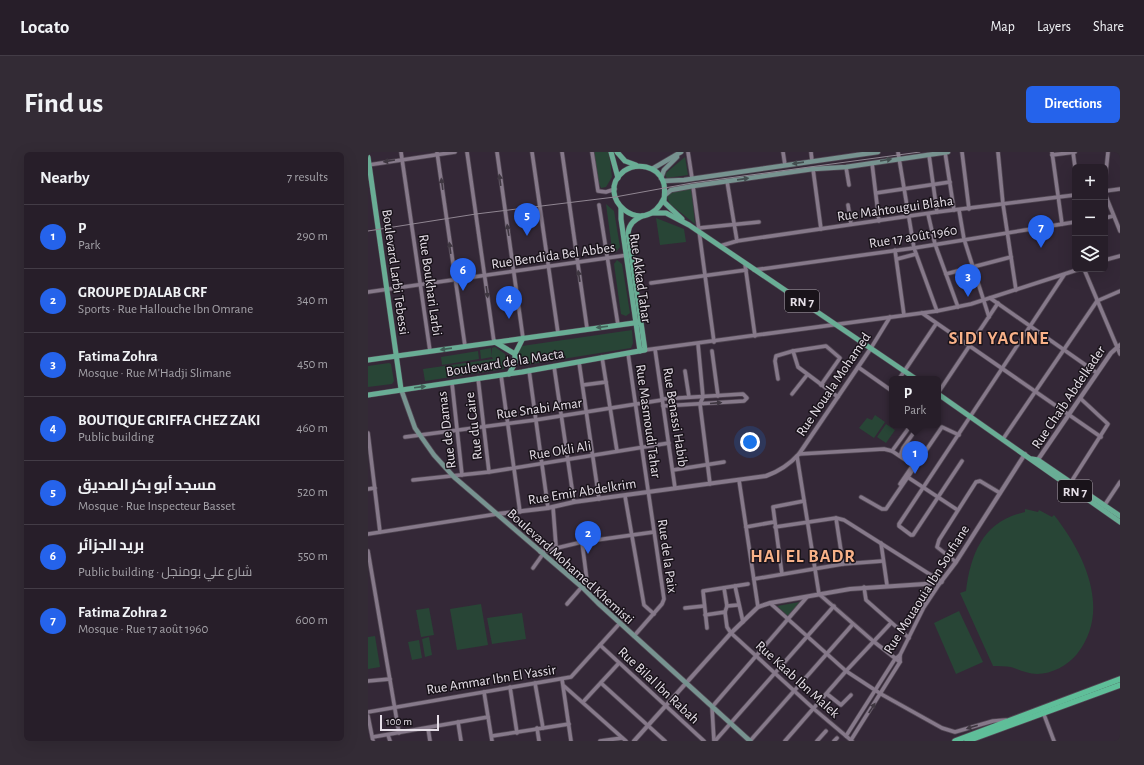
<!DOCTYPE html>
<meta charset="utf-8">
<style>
:root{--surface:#271e29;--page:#332b35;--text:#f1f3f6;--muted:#a4a2a8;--line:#433c46;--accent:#2563eb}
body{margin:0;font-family:"Alegreya Sans",Cairo,sans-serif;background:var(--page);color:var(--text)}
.controls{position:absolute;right:12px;top:12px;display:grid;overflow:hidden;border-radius:6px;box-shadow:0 4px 16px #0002}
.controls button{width:36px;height:36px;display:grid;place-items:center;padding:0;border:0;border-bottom:1px solid var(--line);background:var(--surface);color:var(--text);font:20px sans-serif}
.scale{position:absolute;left:12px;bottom:10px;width:59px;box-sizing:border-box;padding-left:4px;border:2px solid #e6dfe8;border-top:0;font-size:11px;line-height:14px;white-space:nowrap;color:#e6dfe8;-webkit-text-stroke:3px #19131a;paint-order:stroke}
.you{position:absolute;left:382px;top:290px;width:14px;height:14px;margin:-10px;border:3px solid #fff;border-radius:50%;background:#1a73e8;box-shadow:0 0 0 6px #1a73e833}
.badge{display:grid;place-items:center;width:26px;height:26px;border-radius:50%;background:var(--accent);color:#fff;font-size:13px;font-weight:700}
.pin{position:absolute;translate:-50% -33px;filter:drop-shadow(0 1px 2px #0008)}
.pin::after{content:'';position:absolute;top:21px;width:14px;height:12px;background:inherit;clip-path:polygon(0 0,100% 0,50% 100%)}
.popup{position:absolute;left:521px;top:224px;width:52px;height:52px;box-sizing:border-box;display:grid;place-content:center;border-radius:6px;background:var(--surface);filter:drop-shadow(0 1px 3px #0005);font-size:13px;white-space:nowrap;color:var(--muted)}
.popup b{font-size:15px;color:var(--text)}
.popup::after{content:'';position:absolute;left:50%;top:100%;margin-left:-8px;border:8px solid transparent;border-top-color:var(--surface)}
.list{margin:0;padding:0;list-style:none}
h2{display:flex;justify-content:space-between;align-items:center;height:52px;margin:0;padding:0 16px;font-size:17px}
h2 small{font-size:13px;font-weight:400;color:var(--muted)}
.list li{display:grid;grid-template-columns:26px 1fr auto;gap:12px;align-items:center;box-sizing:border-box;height:64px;padding:0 16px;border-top:1px solid var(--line)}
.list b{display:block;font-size:15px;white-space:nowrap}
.list p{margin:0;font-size:13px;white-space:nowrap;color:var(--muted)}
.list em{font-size:13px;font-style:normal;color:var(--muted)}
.icon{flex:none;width:22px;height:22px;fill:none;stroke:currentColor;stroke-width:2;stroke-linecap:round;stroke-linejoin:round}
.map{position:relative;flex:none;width:752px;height:589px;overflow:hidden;border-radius:6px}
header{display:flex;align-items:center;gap:24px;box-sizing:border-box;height:56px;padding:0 20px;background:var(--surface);border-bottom:1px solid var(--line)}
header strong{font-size:19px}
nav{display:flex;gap:22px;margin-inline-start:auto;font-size:14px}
.intro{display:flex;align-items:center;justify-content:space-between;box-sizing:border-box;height:96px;padding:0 24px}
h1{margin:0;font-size:28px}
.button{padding:10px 18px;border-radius:6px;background:var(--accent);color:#fff;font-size:14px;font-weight:700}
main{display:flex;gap:24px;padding:0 24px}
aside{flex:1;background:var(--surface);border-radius:6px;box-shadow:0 4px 16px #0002}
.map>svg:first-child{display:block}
</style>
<header>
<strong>Locato</strong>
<nav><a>Map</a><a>Layers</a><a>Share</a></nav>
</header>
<div class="intro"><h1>Find us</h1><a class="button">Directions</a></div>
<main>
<aside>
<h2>Nearby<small>7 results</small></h2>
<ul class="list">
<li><span class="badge">1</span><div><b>P</b><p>Park</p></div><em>290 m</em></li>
<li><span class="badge">2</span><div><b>GROUPE DJALAB CRF</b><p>Sports · Rue Hallouche Ibn Omrane</p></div><em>340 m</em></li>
<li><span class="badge">3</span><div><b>Fatima Zohra</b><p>Mosque · Rue M'Hadji Slimane</p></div><em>450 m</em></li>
<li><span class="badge">4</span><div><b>BOUTIQUE GRIFFA CHEZ ZAKI</b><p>Public building</p></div><em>460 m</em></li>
<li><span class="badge">5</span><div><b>مسجد أبو بكر الصديق</b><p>Mosque · Rue Inspecteur Basset</p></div><em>520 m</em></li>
<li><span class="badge">6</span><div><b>بريد الجزائر</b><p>Public building · شارع علي بومنجل</p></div><em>550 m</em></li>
<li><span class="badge">7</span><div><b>Fatima Zohra 2</b><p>Mosque · Rue 17 août 1960</p></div><em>600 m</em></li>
</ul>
</aside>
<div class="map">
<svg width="752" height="589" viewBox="0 0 752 589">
<rect width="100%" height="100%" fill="#342837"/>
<g fill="#284536">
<polygon points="226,0 241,0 244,25 238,35 233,36 231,31"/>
<polygon points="317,5 320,23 299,26 297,23 299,20"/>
<polygon points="323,35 327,72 302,52 299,45 302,40"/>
<polygon points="238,52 246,59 252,95 248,100 244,97"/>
<polygon points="288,66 316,77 318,90 292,93"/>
<polygon points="249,108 254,112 262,161 258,164 253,162 246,112"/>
<polygon points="264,178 265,191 263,196 157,213 152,209 151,199 154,194"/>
<polygon points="127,195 137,202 139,211 136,217 57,229 55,217 125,207 124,205 113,207 112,198 123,196 124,204 124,196"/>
<polygon points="110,199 111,207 74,213 73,205"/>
<polygon points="21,211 23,212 26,229 24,232 0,235 0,214"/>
<polygon points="507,263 517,270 506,286 491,276 499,266 504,268"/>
<polygon points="518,272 527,278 518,291 509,285"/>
<path d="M657,357L670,360L671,358L684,365L686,363C716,401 744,458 709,502C700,513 684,522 669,522C660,522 652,518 643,515C638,514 630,514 625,514L592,441L598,439C603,400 616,369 657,360Z"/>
<polygon points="432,450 420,464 409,454"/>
<polygon points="113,452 120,493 89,498 82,457"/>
<polygon points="61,456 66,483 53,485 48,458"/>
<polygon points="591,459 615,510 588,522 566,471"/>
<polygon points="154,461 158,487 124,492 119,466"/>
<polygon points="7,484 12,515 0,517 0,485"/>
<polygon points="61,485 64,503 57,505 54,487"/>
<polygon points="51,488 54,506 44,508 40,490"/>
</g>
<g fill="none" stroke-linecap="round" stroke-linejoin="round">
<defs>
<g id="minor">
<polyline points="33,0 62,199"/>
<polyline points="69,0 97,194"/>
<polyline points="99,0 126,190"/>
<polyline points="129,0 155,186"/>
<polyline points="164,0 190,181"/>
<polyline points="194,0 219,176"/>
<polyline points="224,0 230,39 238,40 247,37"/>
<polyline points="320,0 324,26"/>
<polyline points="415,0 417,13"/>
<polyline points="443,0 444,9"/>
<polyline points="530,0 546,96 569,159"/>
<polyline points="577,0 586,58"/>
<polyline points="594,0 601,57"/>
<polyline points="630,0 635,52 648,138"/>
<polyline points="684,0 694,72"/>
<polyline points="705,0 707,15"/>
<polyline points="561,3 569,60"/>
<polyline points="684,3 707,0"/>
<polyline points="504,11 511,69"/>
<polyline points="0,13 87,0"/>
<polyline points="478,15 481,33"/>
<polyline points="445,17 453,77"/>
<polyline points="359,29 369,89"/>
<polyline points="737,29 740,0"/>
<polyline points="325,34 346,190"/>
<polyline points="737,39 752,37"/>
<polyline points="508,41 582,30"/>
<polyline points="737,42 752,79"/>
<polyline points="231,53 250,173"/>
<polyline points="480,53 483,72"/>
<polyline points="591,58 596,87 621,165"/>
<polyline points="560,62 567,92 590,155"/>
<polyline points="737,66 745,64"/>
<polyline points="331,76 391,70"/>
<polyline points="352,94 369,89 569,60 707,43"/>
<polyline points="527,98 536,163"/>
<polyline points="529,107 548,102"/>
<polyline points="737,108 752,104"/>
<polyline points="377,112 387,184"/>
<polyline points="716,117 752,202"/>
<polyline points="386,118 546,96 707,70"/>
<polyline points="578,122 643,105"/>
<polyline points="283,131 378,118"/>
<polyline points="0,140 260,103"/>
<polyline points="622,146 729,221"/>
<polyline points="554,161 733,285"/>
<polyline points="330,192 335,245 332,252 342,332"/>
<polyline points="503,196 522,165"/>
<polyline points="287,197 307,336"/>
<polyline points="277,198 569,159 603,152 712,117"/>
<polyline points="344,199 350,244"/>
<polyline points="425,199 430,215 470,245"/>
<polyline points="260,201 296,447 294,452 266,484"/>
<polyline points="234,205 249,299"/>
<polyline points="211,210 231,347"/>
<polyline points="186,214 206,350"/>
<polyline points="490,215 524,239"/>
<polyline points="161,218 180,356"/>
<polyline points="317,219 321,245"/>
<polyline points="133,223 152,360"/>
<polyline points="110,226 121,320"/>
<polyline points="410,227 407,209 408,204 425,199 458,194 472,206 453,233"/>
<polyline points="531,227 568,172"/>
<polyline points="84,231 94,323"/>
<polyline points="215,233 238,230"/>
<polyline points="570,241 630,151"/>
<polyline points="424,242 439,223"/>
<polyline points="294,247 375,242 379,246 376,249 295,254"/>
<polyline points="0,281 12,380"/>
<polyline points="37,285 167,268 294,248"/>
<polyline points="635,287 729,149 752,139"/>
<polyline points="524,299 543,273"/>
<polyline points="431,302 516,297 524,299 545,313 532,332"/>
<polyline points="429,304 451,442 505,489 532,510"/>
<polyline points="532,304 535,296 551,273"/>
<polyline points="594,309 545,383 543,383 531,374 531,372 696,123"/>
<polyline points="305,318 356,310"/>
<polyline points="541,326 588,357"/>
<polyline points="45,328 121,320 301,291"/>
<polyline points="371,328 390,455"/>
<polyline points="703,330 740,272 712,246"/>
<polyline points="0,337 7,336"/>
<polyline points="257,344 276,453 286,462"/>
<polyline points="493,345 514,357 518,357 574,275 591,283"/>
<polyline points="736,354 752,330"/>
<polyline points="185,355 188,394"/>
<polyline points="468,366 475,412"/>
<polyline points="378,375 406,370"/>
<polyline points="407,375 468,366 476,368 574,430"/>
<polyline points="0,382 129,362"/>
<polyline points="513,391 519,433"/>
<polyline points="0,399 31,581"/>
<polyline points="172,400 214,390 286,380"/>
<polyline points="588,410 569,395 571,388 608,330 612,329 632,341"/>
<polyline points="165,416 175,402"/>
<polyline points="414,422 405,355 436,349"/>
<polyline points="386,427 475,412 515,409"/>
<polyline points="367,434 375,470"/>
<polyline points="496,435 498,448 541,486"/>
<polyline points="356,436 359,454 357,460"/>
<polyline points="402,451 478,519 513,542 574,576 587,580 625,569 638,568"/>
<polyline points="199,452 219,429 214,390"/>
<polyline points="359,454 370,453"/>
<polyline points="556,454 559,432"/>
<polyline points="317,456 336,454"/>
<polyline points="337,463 357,460 359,475 363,481 446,557 484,589"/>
<polyline points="339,476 335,439 380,432"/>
<polyline points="232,493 336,589"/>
<polyline points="194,527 203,589"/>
<polyline points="0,529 22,527"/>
<polyline points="167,531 175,576"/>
<polyline points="233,531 297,589"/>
<polyline points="196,534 258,589"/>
<polyline points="142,535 149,581"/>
<polyline points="116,540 124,589"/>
<polyline points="459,542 473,553 483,543"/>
<polyline points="215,550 251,511"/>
<polyline points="0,560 203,525 252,471"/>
<polyline points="675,560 686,589"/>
<polyline points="0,564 5,589"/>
<polyline points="90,570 93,589"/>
<polyline points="60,576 62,589"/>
<polyline points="169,576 171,589"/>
<polyline points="20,583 22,589"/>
<polyline points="124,584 201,572"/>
<polyline points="478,584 527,507 532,503 556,455 572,431"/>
<polyline points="5,585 120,565"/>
<polyline points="483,588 532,510 532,503"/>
<polyline points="232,589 254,586"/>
<polyline points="346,589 344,555 439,445"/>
<polyline points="347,589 466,454"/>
<polyline points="382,589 485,472"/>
<polyline points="417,589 478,519 523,471"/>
<polyline points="449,589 458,579"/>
<polyline points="466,589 469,586"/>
</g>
<g id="tertiary">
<polyline points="669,309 743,201 752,193"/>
<path d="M129,362L180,356L206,350L398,324C412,319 421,313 431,302L503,196"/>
<polyline points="266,589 363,481 390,455 402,451 482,437 572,431 588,410 657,302"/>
</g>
<g id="secondary">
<polyline points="284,17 313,0"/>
<polyline points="293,26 296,18 309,5"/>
<polyline points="295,29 316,28 510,0"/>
<polyline points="297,43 303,38 325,34 445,17 478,15 580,0"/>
<polyline points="33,237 47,276 66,303 86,325 215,436 230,451 382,589"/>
</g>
<g id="primary">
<polyline points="243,0 250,26"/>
<polyline points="249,0 257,9 268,13"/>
<polyline points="0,5 33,237"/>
<path d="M296,46C276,89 224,44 256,19C269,10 289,14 295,29C298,36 296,43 296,50L314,67"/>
<polyline points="253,56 253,67 272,199"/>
<polyline points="284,61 298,61 321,73 548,227"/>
<polyline points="127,190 147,202"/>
<polyline points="0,208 273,170"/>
<polyline points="141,222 147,211 147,202 155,186"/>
<polyline points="570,242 752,370"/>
<path d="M0,243L154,220L277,198L260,81C261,72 266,68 274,64"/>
<polyline points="664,307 670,308 752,364"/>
</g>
<g id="trunk">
<polyline points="587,589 752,527"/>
<polyline points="599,589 752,533"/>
</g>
</defs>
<use href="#minor" stroke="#514753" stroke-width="5"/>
<use href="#tertiary" stroke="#514753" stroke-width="5.5"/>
<use href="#secondary" stroke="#514753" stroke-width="6"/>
<use href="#primary" stroke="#514753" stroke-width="6"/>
<use href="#trunk" stroke="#514753" stroke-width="7"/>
<use href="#minor" stroke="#86798a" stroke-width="3.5"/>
<use href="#tertiary" stroke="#86798a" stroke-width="4"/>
<use href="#secondary" stroke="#779390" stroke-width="4.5"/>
<use href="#primary" stroke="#69ad95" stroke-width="5"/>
<use href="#trunk" stroke="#5fbe99" stroke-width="5.5"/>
<polyline stroke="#908692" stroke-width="1" points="0,79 108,62 247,45 324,31 552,0"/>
</g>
<defs><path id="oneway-solid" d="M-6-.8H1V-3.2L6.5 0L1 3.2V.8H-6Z"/></defs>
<g fill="#434d4f">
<use href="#oneway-solid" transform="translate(518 8) rotate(-10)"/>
<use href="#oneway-solid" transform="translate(430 11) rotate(172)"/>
<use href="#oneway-solid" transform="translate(375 27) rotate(-8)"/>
</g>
<g fill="#3f3741">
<use href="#oneway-solid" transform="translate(21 9) rotate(171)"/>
<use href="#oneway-solid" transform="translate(132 28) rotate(-98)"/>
<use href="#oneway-solid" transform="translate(74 32) rotate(-98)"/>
<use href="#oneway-solid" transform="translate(140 78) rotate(-99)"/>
<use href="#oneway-solid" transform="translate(82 96) rotate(-98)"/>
<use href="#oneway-solid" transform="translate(211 124) rotate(-99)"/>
<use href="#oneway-solid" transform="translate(119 140) rotate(82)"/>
<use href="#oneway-solid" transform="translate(348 251) rotate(-5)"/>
<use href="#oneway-solid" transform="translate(504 556) rotate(-57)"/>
<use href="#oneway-solid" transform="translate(604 575) rotate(162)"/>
</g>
<g fill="#416058">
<use href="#oneway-solid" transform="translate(234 175) rotate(173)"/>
<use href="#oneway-solid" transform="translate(78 197) rotate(172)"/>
<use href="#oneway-solid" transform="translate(52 235) rotate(-7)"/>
</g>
<g text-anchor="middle" stroke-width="3" stroke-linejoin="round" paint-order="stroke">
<g fill="#19131a" stroke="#a8a2aa" stroke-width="1">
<rect x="417" y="138" width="34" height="22" rx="3"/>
<rect x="690" y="328" width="34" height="22" rx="3"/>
</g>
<g font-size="13" font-weight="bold" fill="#e6dfe8">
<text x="434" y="154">RN 7</text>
<text x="707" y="344">RN 7</text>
</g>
<g font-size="14" fill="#e6dfe8" stroke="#19131a">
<text transform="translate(527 56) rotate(-8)" y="5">Rue Mahtougui Blaha</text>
<text transform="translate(545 84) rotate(-9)" y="5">Rue 17 août 1960</text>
<text transform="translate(185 103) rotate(-8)" y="5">Rue Bendida Bel Abbes</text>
<text transform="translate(28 120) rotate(82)" y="5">Boulevard Larbi Tebessi</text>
<text transform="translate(273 126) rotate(82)" y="5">Rue Akkad Tahar</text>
<text transform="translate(63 133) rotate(82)" y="5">Rue Boukhari Larbi</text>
<text transform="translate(137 210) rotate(-9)" y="5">Boulevard de la Macta</text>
<text transform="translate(465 232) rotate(-56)" y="5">Rue Nouala Mohamed</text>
<text transform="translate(700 245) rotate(-56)" y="5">Rue Chaïb Abdelkader</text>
<text transform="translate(171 256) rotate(-8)" y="5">Rue Snabi Amar</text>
<text transform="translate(308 265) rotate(81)" y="5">Rue Benassi Habib</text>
<text transform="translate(281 269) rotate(82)" y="5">Rue Masmoudi Tahar</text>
<text transform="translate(105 274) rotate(-97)" y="5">Rue du Caire</text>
<text transform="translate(78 278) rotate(-97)" y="5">Rue de Damas</text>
<text transform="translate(192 298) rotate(-9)" y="5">Rue Okli Ali</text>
<text transform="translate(214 339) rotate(-9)" y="5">Rue Emir Abdelkrim</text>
<text transform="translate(300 404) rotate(82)" y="5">Rue de la Paix</text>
<text transform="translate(203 414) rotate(42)" y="5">Boulevard Mohamed Khemisti</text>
<text transform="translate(558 437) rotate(-58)" y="5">Rue Mouaouia Ibn Soufiane</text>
<text transform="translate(123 527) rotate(-9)" y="5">Rue Ammar Ibn El Yassir</text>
<text transform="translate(430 527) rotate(42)" y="5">Rue Kaab Ibn Malek</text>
<text transform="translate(291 533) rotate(43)" y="5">Rue Bilal Ibn Rabah</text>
</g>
<g font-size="18" font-weight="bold" letter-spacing="1" fill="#f8b188" stroke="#19131a">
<text x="631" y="192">SIDI YACINE</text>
<text x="435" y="410">HAI EL BADR</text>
</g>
</g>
</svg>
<div class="controls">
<button>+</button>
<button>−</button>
<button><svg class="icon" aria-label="layers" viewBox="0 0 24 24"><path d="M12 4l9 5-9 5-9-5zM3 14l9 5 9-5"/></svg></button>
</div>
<div class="scale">100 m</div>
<div class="you"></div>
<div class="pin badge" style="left:547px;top:322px">1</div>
<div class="popup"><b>P</b>Park</div>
<div class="pin badge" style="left:220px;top:402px">2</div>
<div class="pin badge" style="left:600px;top:145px">3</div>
<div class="pin badge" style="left:141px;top:167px">4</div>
<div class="pin badge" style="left:159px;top:84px">5</div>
<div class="pin badge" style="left:95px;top:139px">6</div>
<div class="pin badge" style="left:673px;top:96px">7</div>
</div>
</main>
